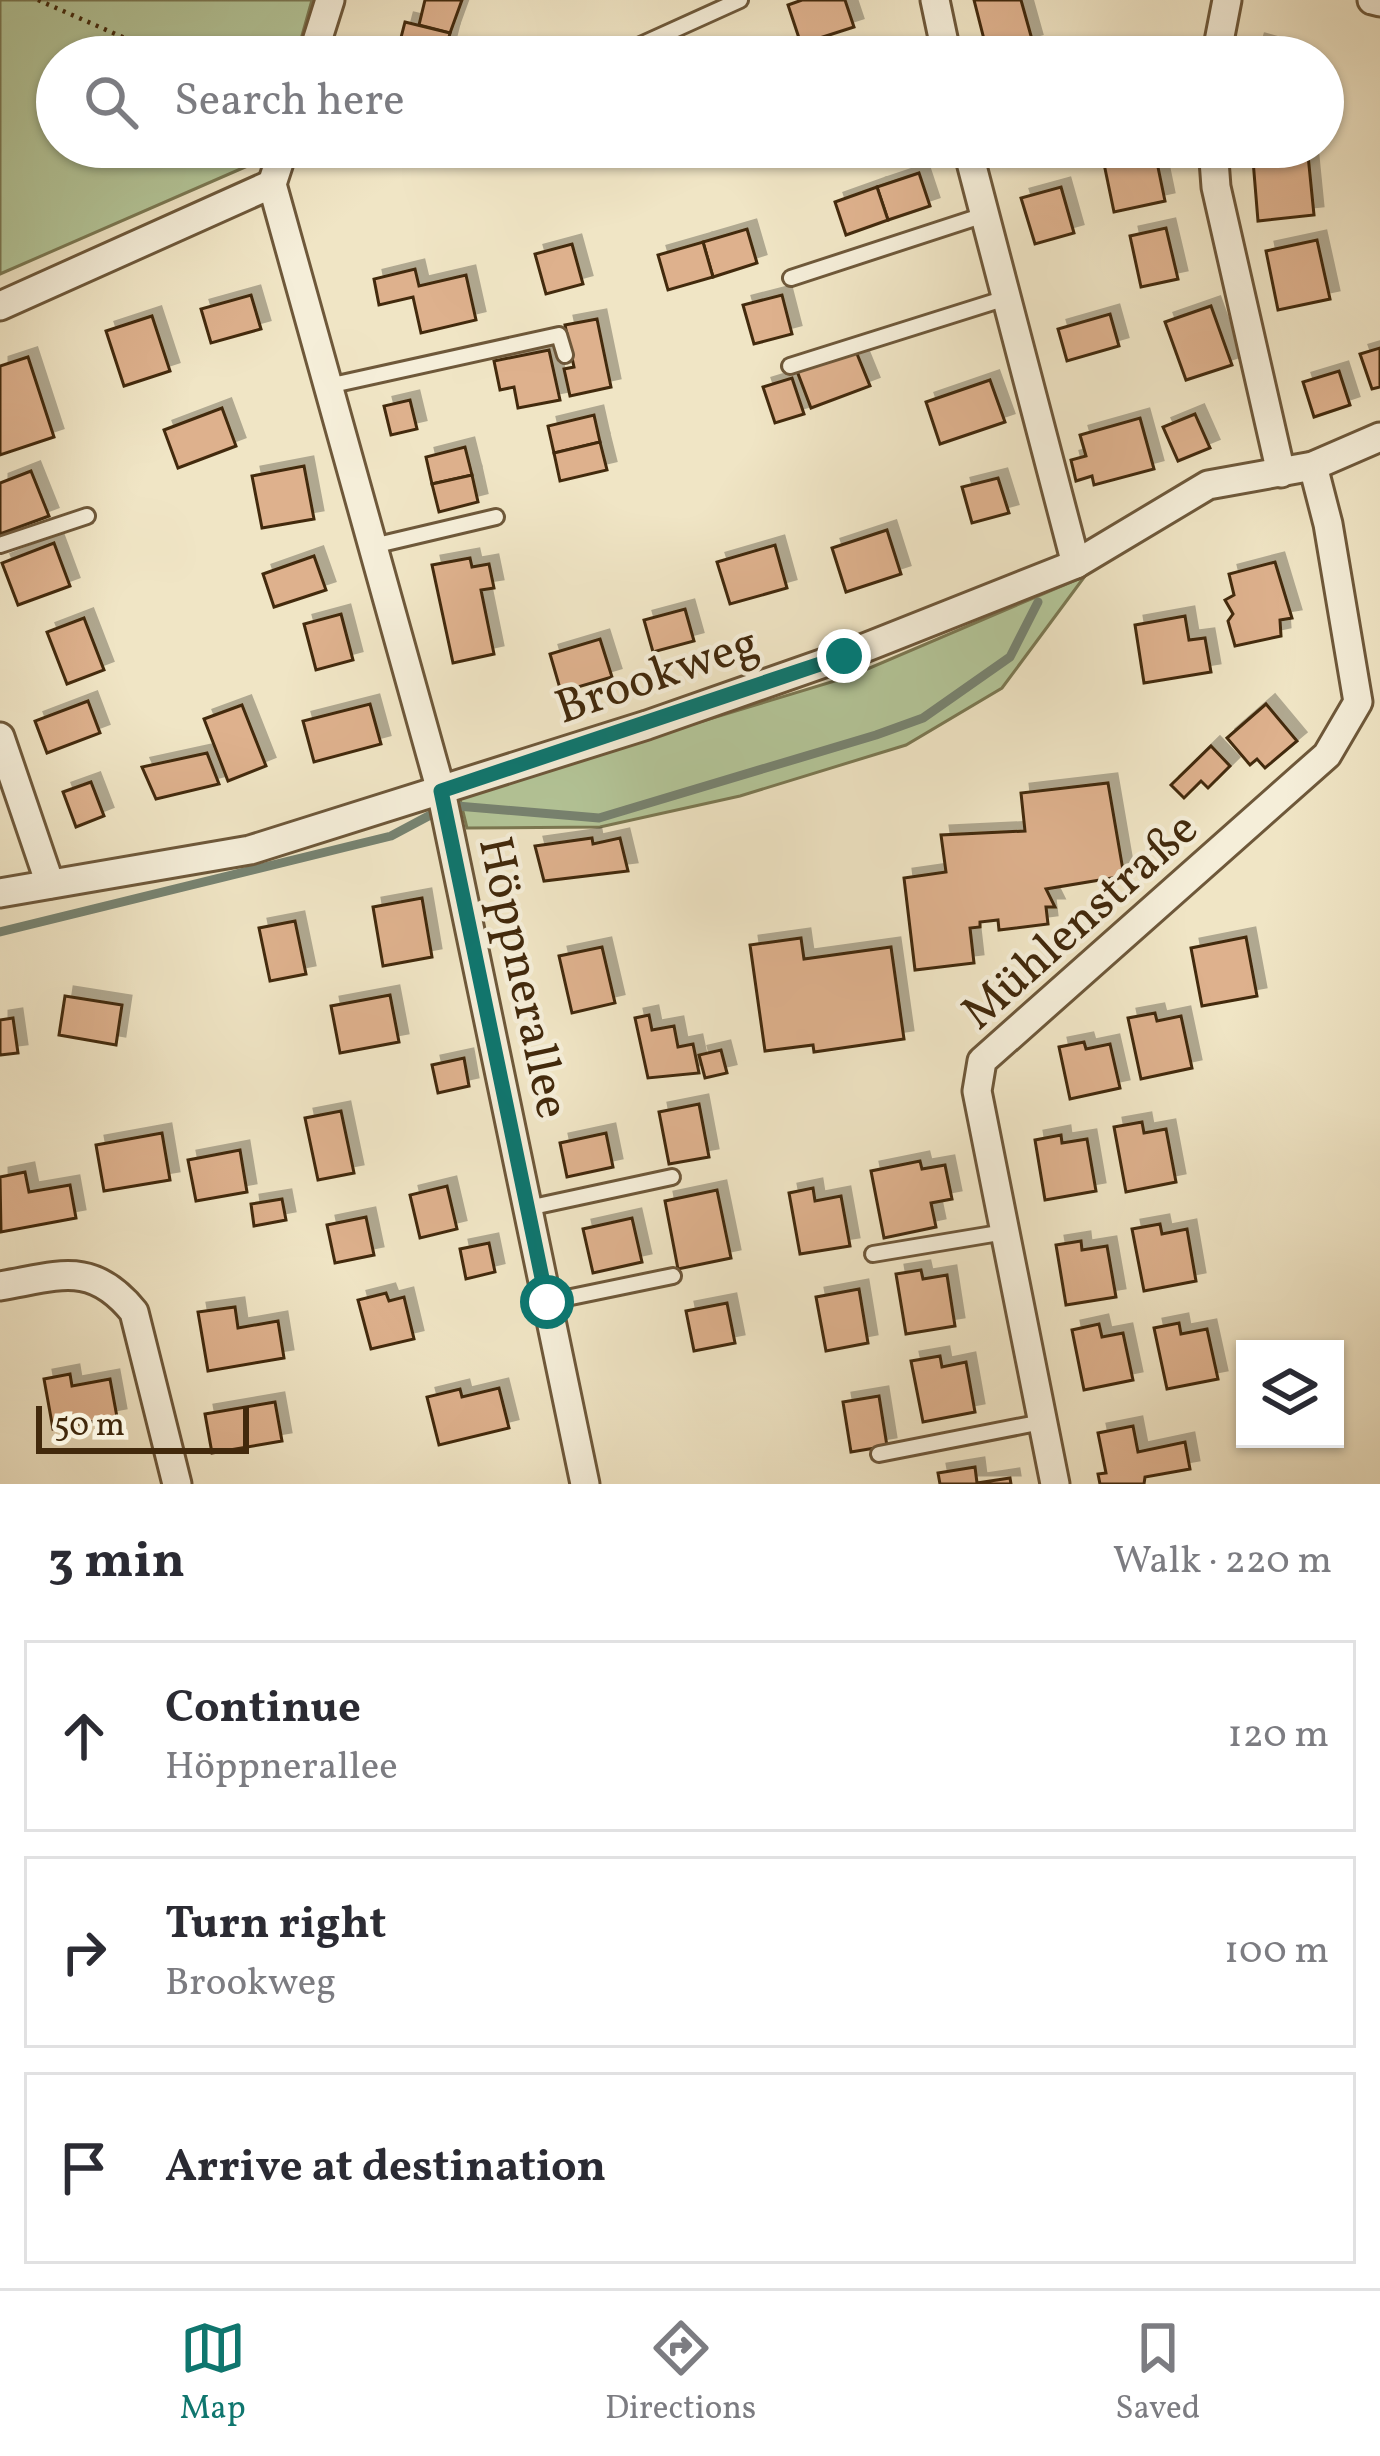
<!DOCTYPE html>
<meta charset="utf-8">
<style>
:root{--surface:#fff;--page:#f2f2f3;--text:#2b2b33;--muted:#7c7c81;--line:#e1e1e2;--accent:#0f766e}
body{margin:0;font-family:Vollkorn,serif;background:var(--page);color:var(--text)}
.controls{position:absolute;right:36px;bottom:36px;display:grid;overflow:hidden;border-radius:0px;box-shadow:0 3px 9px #0004}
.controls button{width:108px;height:108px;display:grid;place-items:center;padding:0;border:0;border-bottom:3px solid var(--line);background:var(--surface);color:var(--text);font:60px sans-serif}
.scale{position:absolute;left:36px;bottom:30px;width:213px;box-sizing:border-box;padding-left:12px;border:6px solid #42290c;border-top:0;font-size:33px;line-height:42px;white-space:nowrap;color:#42290c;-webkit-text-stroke:9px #f5eed9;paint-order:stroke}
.stop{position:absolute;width:36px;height:36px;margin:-27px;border:9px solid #0f766e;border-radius:50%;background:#fff}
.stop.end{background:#0f766e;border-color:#fff;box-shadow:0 3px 12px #0008}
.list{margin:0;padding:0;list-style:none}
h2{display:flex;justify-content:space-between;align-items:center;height:156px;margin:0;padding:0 48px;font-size:51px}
h2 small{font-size:39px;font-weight:400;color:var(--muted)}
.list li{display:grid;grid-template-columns:78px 1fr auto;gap:36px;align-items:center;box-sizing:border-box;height:192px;margin:0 24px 24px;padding:0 24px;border:3px solid var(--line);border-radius:0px}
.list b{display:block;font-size:45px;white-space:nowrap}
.list p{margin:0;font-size:39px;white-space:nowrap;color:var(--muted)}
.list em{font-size:39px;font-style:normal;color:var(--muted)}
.icon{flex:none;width:66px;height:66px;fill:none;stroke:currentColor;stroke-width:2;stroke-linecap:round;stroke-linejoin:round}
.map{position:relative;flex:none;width:1380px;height:1484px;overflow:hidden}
.search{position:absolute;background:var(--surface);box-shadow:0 3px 9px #0004;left:36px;right:36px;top:36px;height:132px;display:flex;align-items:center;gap:30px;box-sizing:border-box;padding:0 42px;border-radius:66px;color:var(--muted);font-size:45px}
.sheet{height:804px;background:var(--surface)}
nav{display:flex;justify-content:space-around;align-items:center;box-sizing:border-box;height:168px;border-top:3px solid var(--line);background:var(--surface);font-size:33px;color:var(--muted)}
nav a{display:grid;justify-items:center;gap:6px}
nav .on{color:var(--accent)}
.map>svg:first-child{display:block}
</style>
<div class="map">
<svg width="1380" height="1484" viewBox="0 0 1380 1484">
<defs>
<filter id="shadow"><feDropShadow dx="9" dy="-9" stdDeviation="0" flood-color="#0004"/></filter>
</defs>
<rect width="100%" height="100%" fill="#f0e5c5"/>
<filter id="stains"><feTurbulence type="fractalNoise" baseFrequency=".00167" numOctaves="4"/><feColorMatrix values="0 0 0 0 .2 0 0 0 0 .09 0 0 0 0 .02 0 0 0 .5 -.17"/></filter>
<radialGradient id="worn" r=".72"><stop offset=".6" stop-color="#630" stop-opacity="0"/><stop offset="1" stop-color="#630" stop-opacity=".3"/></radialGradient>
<g fill="#b4c699" stroke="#7b7852" stroke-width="3">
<polygon points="0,0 312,0 296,57 57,57 57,147 270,147 268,157 0,274"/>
<polygon points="1085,576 1002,688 906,745 740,796 600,827 467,828 459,795 851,676"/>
</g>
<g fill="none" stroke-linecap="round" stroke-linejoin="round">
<g stroke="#778371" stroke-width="9">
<polyline points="457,806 599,818 876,735 923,718 1010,657 1038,602"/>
<polyline points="0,932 391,836 436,812"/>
</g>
</g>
<g fill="#deb18d" stroke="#42290c" stroke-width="3" filter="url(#shadow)">
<polygon points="425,0 462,0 450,33 419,25"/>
<polygon points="802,0 845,0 854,27 801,44 788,5"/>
<polygon points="974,0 1021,0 1033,43 988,55"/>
<polygon points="405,22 450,33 444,57 396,57"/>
<polygon points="1256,43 1305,57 1252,57"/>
<polygon points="601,147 655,147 606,163"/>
<polygon points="1154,148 1165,201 1114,212 1103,159"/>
<polygon points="1308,155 1314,215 1258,221 1253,160"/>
<polygon points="919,173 930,206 888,220 877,187"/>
<polygon points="877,187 888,220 846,235 835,202"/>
<polygon points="1061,187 1074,233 1035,244 1021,198"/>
<polygon points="1166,228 1178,279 1141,287 1130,236"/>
<polygon points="747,229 757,263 713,277 703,242"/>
<polygon points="1317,240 1330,299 1278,310 1266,251"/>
<polygon points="703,242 713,277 668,290 658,255"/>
<polygon points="572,244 583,284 546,294 535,254"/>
<polygon points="415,269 419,286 466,275 476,320 421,333 413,297 379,305 374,279"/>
<polygon points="251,295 261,329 211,343 201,309"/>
<polygon points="782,295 792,334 754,344 743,305"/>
<polygon points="1211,306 1232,365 1186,380 1165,322"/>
<polygon points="1110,314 1119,346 1067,361 1058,329"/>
<polygon points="152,316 170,371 124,386 106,331"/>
<polygon points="597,319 611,387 570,396 564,369 574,367 565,325"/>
<polygon points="1380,348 1380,387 1372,389 1360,354"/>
<polygon points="855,349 870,386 811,408 797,371"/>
<polygon points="549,350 560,400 518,408 514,387 500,390 494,361"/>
<polygon points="28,357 54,437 0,455 0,366"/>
<polygon points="1339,371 1350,405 1314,417 1303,382"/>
<polygon points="792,378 804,414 775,423 763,387"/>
<polygon points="990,380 1005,422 940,444 926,402"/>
<polygon points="410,400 417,429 391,435 384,406"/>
<polygon points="222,408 236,446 178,468 164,430"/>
<polygon points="1195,414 1210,448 1178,461 1163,427"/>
<polygon points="594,415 600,442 554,453 548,426"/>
<polygon points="1140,418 1154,469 1094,485 1092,476 1076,481 1071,460 1086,456 1080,435"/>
<polygon points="600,442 607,470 560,481 554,453"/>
<polygon points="465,447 472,475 432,484 426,457"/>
<polygon points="304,466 314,519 262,528 252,476"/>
<polygon points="31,471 49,516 0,534 0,483"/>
<polygon points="472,475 478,502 439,512 432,484"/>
<polygon points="998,478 1009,513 972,523 962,487"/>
<polygon points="887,530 901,574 846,592 832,548"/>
<polygon points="54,543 70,586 18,605 2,563"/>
<polygon points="775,545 787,588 730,604 717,562"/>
<polygon points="314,556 326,590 274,607 263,574"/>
<polygon points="470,558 472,567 489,564 494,588 481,590 494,654 453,663 432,565"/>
<polygon points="1275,562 1292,618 1280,620 1281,636 1235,646 1228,621 1233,614 1225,600 1234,595 1229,574"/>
<polygon points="685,609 694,641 653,652 644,620"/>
<polygon points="341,614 353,660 316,670 304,624"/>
<polygon points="1185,616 1189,640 1205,638 1211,672 1144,683 1135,625"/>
<polygon points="84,618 104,670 67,684 47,632"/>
<polygon points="600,639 612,677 561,692 550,654"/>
<polygon points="88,701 100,733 47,753 35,721"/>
<polygon points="370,704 381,744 314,762 303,721"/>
<polygon points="1266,704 1297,741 1265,768 1257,759 1250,765 1227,738"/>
<polygon points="242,705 266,766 228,781 204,719"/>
<polygon points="1211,746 1230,766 1208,788 1201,781 1184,798 1171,785"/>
<polygon points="207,753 219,784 156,799 142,767"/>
<polygon points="91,782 104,816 76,827 63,792"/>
<polygon points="1108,783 1124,876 1046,889 1055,907 1046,907 1048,924 999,930 998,920 980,922 980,927 970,928 974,963 915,970 904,878 946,872 941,835 1025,831 1021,793"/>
<polygon points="592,838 593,844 620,838 628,871 544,881 535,846"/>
<polygon points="422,898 432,957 383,966 373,907"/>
<polygon points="295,921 306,974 270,981 259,928"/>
<polygon points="1246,937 1257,996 1202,1006 1191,948"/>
<polygon points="801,938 804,959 891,947 904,1039 814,1052 813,1045 765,1051 750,945"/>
<polygon points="602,947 615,1003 572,1013 559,956"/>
<polygon points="390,995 399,1042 340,1053 331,1006"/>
<polygon points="65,996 122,1005 116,1045 59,1035"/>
<polygon points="1155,1013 1157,1021 1181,1016 1192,1068 1141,1079 1128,1018"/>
<polygon points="649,1015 652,1030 674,1026 678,1047 693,1044 699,1073 648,1078 635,1018"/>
<polygon points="13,1018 18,1053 0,1055 0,1020"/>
<polygon points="1084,1042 1086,1049 1110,1044 1120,1088 1070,1099 1059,1047"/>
<polygon points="721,1050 727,1073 705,1078 699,1055"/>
<polygon points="464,1058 469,1086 438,1093 432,1065"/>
<polygon points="699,1104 709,1157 669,1164 659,1112"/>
<polygon points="341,1111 354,1173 318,1180 305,1118"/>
<polygon points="1142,1122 1144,1133 1166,1129 1176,1182 1126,1192 1114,1127"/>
<polygon points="162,1133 170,1180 104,1191 96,1145"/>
<polygon points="606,1133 613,1167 567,1177 560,1143"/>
<polygon points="1061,1135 1062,1143 1087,1139 1096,1191 1045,1200 1035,1140"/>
<polygon points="240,1150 247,1192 196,1201 188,1160"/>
<polygon points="920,1161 922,1169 945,1165 952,1199 931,1203 936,1227 884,1238 871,1171"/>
<polygon points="25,1172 29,1192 70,1185 76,1218 1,1232 0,1177"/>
<polygon points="447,1186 457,1229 420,1238 410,1195"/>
<polygon points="813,1188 815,1201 841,1196 850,1246 800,1254 789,1193"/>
<polygon points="717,1190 731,1258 678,1269 665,1201"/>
<polygon points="282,1199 286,1220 254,1226 251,1204"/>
<polygon points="366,1217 374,1255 335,1263 327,1225"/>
<polygon points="632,1218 642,1262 593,1273 583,1229"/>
<polygon points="1160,1224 1162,1234 1187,1229 1196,1281 1144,1291 1132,1229"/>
<polygon points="1081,1241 1082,1250 1107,1246 1116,1297 1066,1305 1056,1245"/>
<polygon points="489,1243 495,1272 466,1279 460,1249"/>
<polygon points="921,1270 923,1279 947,1275 955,1326 906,1334 896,1274"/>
<polygon points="859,1289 868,1343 826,1351 816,1297"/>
<polygon points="386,1293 389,1301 404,1297 414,1339 371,1349 358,1300"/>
<polygon points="727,1303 735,1343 694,1351 686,1311"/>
<polygon points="235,1307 238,1328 278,1321 284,1358 208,1371 198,1312"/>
<polygon points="1179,1323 1181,1334 1207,1329 1218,1379 1167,1389 1154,1328"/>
<polygon points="1099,1324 1102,1337 1123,1333 1133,1380 1084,1390 1072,1330"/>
<polygon points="940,1356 942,1367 966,1362 975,1412 923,1422 911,1361"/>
<polygon points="70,1374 72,1386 110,1379 117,1417 53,1429 44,1379"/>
<polygon points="499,1388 509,1428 439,1445 427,1397 460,1389 462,1397"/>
<polygon points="879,1396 887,1446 851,1452 843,1402"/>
<polygon points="275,1402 282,1441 212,1453 205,1414"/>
<polygon points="1133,1426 1138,1452 1185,1442 1190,1469 1145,1477 1144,1484 1100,1484 1098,1474 1106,1473 1098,1433"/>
<polygon points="975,1467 977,1483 1010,1478 1011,1484 940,1484 938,1473"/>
</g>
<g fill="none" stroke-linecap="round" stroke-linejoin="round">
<defs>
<g id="lane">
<polyline points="614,57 740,0"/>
<polyline points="791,278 984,215"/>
<polyline points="790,366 1006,298"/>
<polyline points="328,386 559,335 565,355"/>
<polyline points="0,545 87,516"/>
<polyline points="373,546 496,517"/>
<polyline points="528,1208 672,1177"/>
<polyline points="873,1254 1005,1232"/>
<polyline points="547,1302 673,1276"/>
<polyline points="879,1454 1042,1422"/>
</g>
<g id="street">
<polyline points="935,0 947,57"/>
<polyline points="1372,0 1380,2"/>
<polyline points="312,57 330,0"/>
<polyline points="1216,57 1227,0"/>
<polyline points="284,147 272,184 441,791 585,1484"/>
<polyline points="967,147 1076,564"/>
<polyline points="1213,147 1216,187 1281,473"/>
<polyline points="0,306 272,184"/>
<polyline points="0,737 50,884"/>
<polyline points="0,893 250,850 647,725 844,656 1076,564 1208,485 1313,466 1380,437"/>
<path d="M0,1286C59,1276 92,1260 134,1312L177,1484"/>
<polyline points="1055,1484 977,1091 982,1061 1327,755 1358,702 1328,524 1313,466"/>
</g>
</defs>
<use href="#lane" stroke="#6e583a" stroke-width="20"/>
<use href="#street" stroke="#6e583a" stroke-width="33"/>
<polyline stroke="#42290c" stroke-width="4.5" stroke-dasharray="3 6" stroke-linecap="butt" points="38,0 168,57"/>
<use href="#lane" stroke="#f5eed9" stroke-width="14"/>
<use href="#street" stroke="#f5eed9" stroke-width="27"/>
</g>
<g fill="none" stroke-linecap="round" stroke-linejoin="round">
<polyline stroke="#0f766e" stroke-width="15" points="547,1302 441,791 844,656"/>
</g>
<g text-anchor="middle" stroke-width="9" stroke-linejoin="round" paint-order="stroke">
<g font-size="48" fill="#42290c" stroke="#f5eed9">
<text transform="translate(656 673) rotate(-19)" y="17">Brookweg</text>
<text transform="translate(1078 919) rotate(-42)" y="17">Mühlenstraße</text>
<text transform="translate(526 977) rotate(78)" y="17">Höppnerallee</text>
</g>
</g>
<rect width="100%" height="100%" filter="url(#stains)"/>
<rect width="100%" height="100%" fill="url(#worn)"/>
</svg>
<div class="controls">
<button><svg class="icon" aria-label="layers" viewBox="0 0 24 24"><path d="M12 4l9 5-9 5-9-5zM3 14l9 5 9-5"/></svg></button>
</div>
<div class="scale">50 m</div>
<div class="stop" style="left:547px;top:1302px"></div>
<div class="stop end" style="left:844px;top:656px"></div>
<div class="search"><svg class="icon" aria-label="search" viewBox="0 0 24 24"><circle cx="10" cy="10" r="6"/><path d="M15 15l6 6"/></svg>Search here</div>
</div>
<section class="sheet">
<h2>3 min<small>Walk · 220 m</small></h2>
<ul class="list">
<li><svg class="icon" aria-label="ahead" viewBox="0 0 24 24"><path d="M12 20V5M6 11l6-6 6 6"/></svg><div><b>Continue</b><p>Höppnerallee</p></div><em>120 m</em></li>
<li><svg class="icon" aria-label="right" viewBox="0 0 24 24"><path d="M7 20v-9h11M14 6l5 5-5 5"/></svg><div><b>Turn right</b><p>Brookweg</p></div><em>100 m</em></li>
<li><svg class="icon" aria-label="arrive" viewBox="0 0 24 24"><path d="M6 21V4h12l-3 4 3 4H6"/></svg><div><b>Arrive at destination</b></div></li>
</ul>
</section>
<nav>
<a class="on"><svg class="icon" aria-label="map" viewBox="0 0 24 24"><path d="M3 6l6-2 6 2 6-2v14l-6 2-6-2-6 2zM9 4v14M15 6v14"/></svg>Map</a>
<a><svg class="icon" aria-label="directions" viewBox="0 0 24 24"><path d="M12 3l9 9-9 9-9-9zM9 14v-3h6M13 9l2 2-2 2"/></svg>Directions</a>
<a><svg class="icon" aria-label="saved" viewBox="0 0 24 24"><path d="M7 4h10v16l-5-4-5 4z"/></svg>Saved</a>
</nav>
